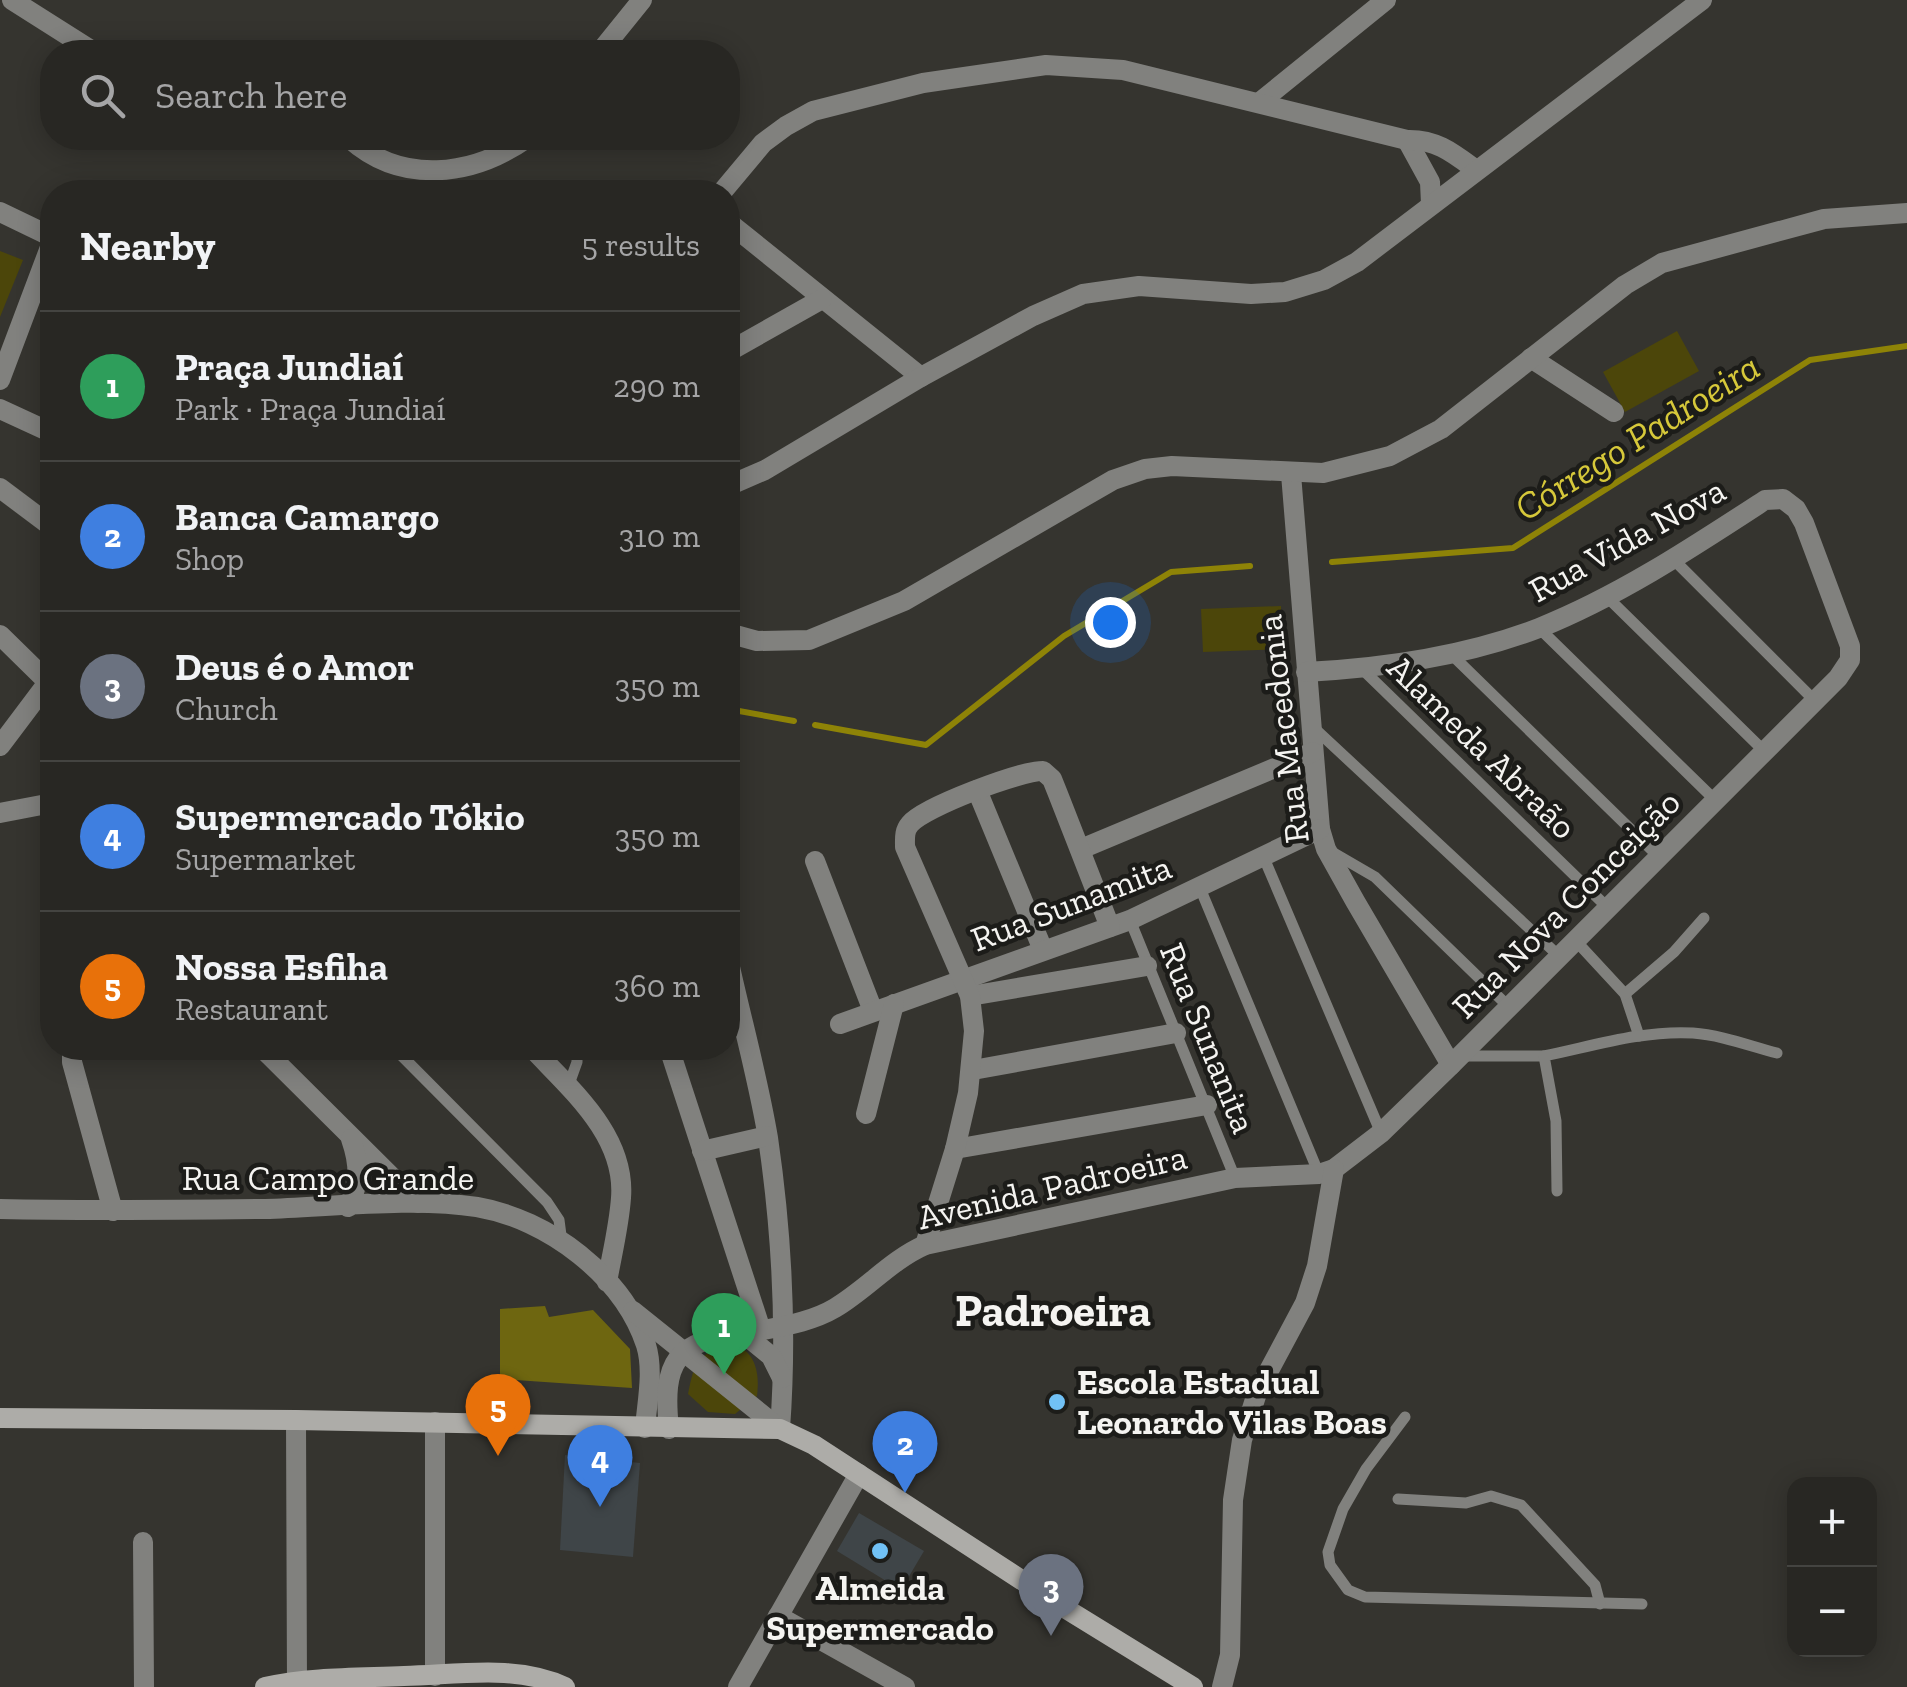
<!DOCTYPE html>
<meta charset="utf-8">
<style>
:root{--surface:#282723;--page:#302f2b;--text:#f1f3f6;--muted:#a5a5a6;--line:#444441;--accent:#bca0f2}
body{margin:0;font-family:"Zilla Slab",serif;background:var(--page);color:var(--text)}
.controls{position:absolute;right:30px;bottom:30px;display:grid;overflow:hidden;border-radius:20px;box-shadow:0 5px 25px #0003}
.controls button{width:90px;height:90px;display:grid;place-items:center;padding:0;border:0;border-bottom:2px solid var(--line);background:var(--surface);color:var(--text);font:50px sans-serif}
.you{position:absolute;left:1110px;top:622px;width:35px;height:35px;margin:-25px;border:8px solid #fff;border-radius:50%;background:#1a73e8;box-shadow:0 0 0 15px #1a73e833}
.badge{display:grid;place-items:center;width:65px;height:65px;border-radius:50%;background:var(--accent);color:#fff;font-size:32px;font-weight:700}
.pin{position:absolute;translate:-50% -82px;filter:drop-shadow(0 2px 5px #0008)}
.pin::after{content:'';position:absolute;top:52px;width:35px;height:30px;background:inherit;clip-path:polygon(0 0,100% 0,50% 100%)}
.list{margin:0;padding:0;list-style:none}
h2{display:flex;justify-content:space-between;align-items:center;height:130px;margin:0;padding:0 40px;font-size:42px}
h2 small{font-size:32px;font-weight:400;color:var(--muted)}
.list li{display:grid;grid-template-columns:65px 1fr auto;gap:30px;align-items:center;box-sizing:border-box;height:150px;padding:0 40px;border-top:2px solid var(--line)}
.list b{display:block;font-size:38px;white-space:nowrap}
.list p{margin:0;font-size:32px;white-space:nowrap;color:var(--muted)}
.list em{font-size:32px;font-style:normal;color:var(--muted)}
.icon{flex:none;width:55px;height:55px;fill:none;stroke:currentColor;stroke-width:2;stroke-linecap:round;stroke-linejoin:round}
.map{position:relative;flex:none;width:1907px;height:1687px;overflow:hidden}
.search{position:absolute;background:var(--surface);box-shadow:0 5px 25px #0003;left:40px;top:40px;width:700px;height:110px;display:flex;align-items:center;gap:25px;box-sizing:border-box;padding:0 35px;border-radius:40px;color:var(--muted);font-size:38px}
.panel{position:absolute;background:var(--surface);box-shadow:0 5px 25px #0003;left:40px;top:180px;width:700px;height:880px;border-radius:40px}
.map>svg:first-child{display:block}
</style>
<div class="map">
<svg width="1907" height="1687" viewBox="0 0 1907 1687">
<rect width="100%" height="100%" fill="#35342f"/>
<g fill="#4c460a">
<polygon points="0,251 23,260 0,317"/>
<polygon points="1677,331 1699,371 1625,412 1603,372"/>
<polygon points="1281,606 1282,649 1203,652 1201,609"/>
<path d="M728,1342C755,1349 760,1371 757,1396L735,1414L708,1412L688,1394C694,1362 698,1356 728,1342Z"/>
</g>
<polygon fill="#6e6610" points="545,1306 549,1317 593,1310 630,1349 632,1388 500,1379 500,1309"/>
<g fill="none" stroke-linecap="round" stroke-linejoin="round">
<g stroke="#8e8307" stroke-width="6">
<polyline points="1332,562 1513,548 1810,360 1907,346"/>
<polyline points="728,709 794,721"/>
<polyline points="815,725 926,745 1064,636 1171,572 1250,566"/>
</g>
</g>
<g fill="#3f4548">
<polygon points="565,1455 640,1463 633,1557 560,1550"/>
<polygon points="859,1513 924,1551 901,1590 837,1551"/>
</g>
<g fill="none" stroke-linecap="round" stroke-linejoin="round">
<g stroke="#81817e" stroke-width="11">
<polyline points="1674,560 1815,701"/>
<polyline points="1605,595 1764,751"/>
<polyline points="1539,628 1715,800"/>
<polyline points="1451,654 1658,856"/>
<polyline points="1360,667 1607,907"/>
<polyline points="1313,727 1559,956"/>
<polyline points="1332,852 1375,877 1509,1007"/>
<polyline points="1264,858 1381,1133"/>
<polyline points="1200,888 1319,1174"/>
<polyline points="1130,920 1235,1178"/>
<polyline points="1575,940 1625,994 1639,1036"/>
<polyline points="1625,994 1674,952 1704,918"/>
<polyline points="394,1048 547,1202 559,1220 562,1243"/>
<polyline points="1463,1056 1544,1056"/>
<polyline points="568,1087 577,1062 577,1048"/>
<path d="M1557,1191L1556,1121L1544,1056C1593,1046 1643,1030 1693,1033C1721,1035 1750,1046 1777,1053"/>
<polyline points="1405,1417 1366,1469 1343,1509 1328,1552 1330,1565 1348,1590 1365,1597 1642,1604"/>
<polyline points="1398,1499 1466,1503 1491,1496 1521,1505 1595,1585 1600,1604"/>
</g>
<g stroke="#81817e" stroke-width="20">
<polyline points="12,0 94,52"/>
<polyline points="600,52 642,0"/>
<polyline points="1260,102 1386,0"/>
<path d="M349,138C401,185 472,177 527,138"/>
<polyline points="1407,140 1430,182 1431,204"/>
<path d="M722,192L763,143L786,126L813,111L923,83L1046,65L1123,70L1407,140C1436,139 1453,153 1476,170"/>
<polyline points="0,212 52,237"/>
<polyline points="728,222 921,377"/>
<polyline points="728,352 822,299"/>
<polyline points="1531,358 1614,412"/>
<polyline points="0,380 52,242"/>
<polyline points="0,409 52,433"/>
<polyline points="1291,474 1320,829 1326,849 1355,901 1451,1065"/>
<polyline points="728,486 765,470 921,377 1033,316 1083,294 1139,286 1251,294 1285,292 1324,280 1357,262 1702,0"/>
<polyline points="0,488 52,527"/>
<polyline points="728,633 757,641 809,640 904,601 1113,480 1145,469 1172,466 1323,473 1390,456 1441,429 1625,285 1662,263 1824,219 1907,213"/>
<polyline points="0,635 48,682"/>
<polyline points="0,746 52,677"/>
<polyline points="977,790 1043,950"/>
<polyline points="0,813 52,803"/>
<polyline points="1081,849 1313,752"/>
<polyline points="815,861 873,1011"/>
<path d="M728,958C741,1018 758,1078 768,1138C782,1234 787,1333 780,1429"/>
<polyline points="970,996 1147,966"/>
<polyline points="840,1024 1130,920 1320,829"/>
<polyline points="72,1048 72,1062 113,1211"/>
<polyline points="262,1048 418,1203"/>
<path d="M532,1048C570,1089 626,1135 621,1198C619,1226 612,1254 607,1282"/>
<polyline points="669,1048 761,1330"/>
<polyline points="973,1070 1176,1033"/>
<polyline points="866,1114 894,1004"/>
<polyline points="955,1149 1207,1105"/>
<polyline points="702,1151 767,1136"/>
<path d="M348,1207C360,1183 360,1165 351,1139"/>
<path d="M0,1209C89,1211 177,1210 265,1209C330,1207 414,1197 477,1207C548,1219 623,1276 646,1345C654,1371 647,1402 645,1428"/>
<path d="M925,1245L955,1149L968,1093L974,1031L970,996L905,847C905,838 904,831 910,824C924,807 1020,771 1043,771L1052,779L1058,794L1110,927"/>
<polyline points="633,1311 780,1429"/>
<path d="M744,1334C775,1327 808,1324 835,1308C867,1289 891,1260 925,1245L1235,1178L1319,1174L1334,1169L1381,1133L1451,1065L1838,678L1850,660V646L1804,523L1796,509L1783,499L1765,500C1693,547 1619,596 1539,628C1466,656 1384,668 1306,672"/>
<polyline points="296,1420 297,1687"/>
<path d="M669,1429C662,1362 675,1340 744,1334L771,1356L782,1378"/>
<polyline points="143,1542 144,1687"/>
<polyline points="778,1616 905,1687"/>
<polyline points="435,1676 435,1422"/>
<polyline points="738,1687 859,1474"/>
<polyline points="1222,1687 1230,1655 1233,1500 1242,1440 1257,1393 1305,1303 1317,1266 1334,1169"/>
</g>
<g stroke="#adaca8" stroke-width="20">
<polyline points="0,1418 296,1420 780,1429 814,1445 1063,1607 1193,1687"/>
<path d="M265,1687C311,1677 357,1678 404,1676C456,1675 517,1664 565,1687"/>
</g>
</g>
<g fill="#71c1f5" stroke="#1c1c19" stroke-width="4">
<circle cx="1057" cy="1402" r="10"/>
<circle cx="880" cy="1551" r="10"/>
</g>
<g text-anchor="middle" stroke-width="9" stroke-linejoin="round" paint-order="stroke">
<g font-size="35" fill="#f5f4f1" stroke="#1c1c19">
<text transform="translate(1627 540) rotate(-29)" y="12">Rua Vida Nova</text>
<text transform="translate(1283 729) rotate(-97)" y="12">Rua Macedonia</text>
<text transform="translate(1482 747) rotate(44)" y="12">Alameda Abraão</text>
<text transform="translate(1071 903) rotate(-21)" y="12">Rua Sunamita</text>
<text transform="translate(1566 904) rotate(-45)" y="12">Rua Nova Conceição</text>
<text transform="translate(1208 1038) rotate(68)" y="12">Rua Sunanita</text>
<text x="328" y="1190">Rua Campo Grande</text>
<text transform="translate(1052 1187) rotate(-13)" y="12">Avenida Padroeira</text>
</g>
<g font-size="35" font-weight="bold" fill="#f5f4f1" stroke="#1c1c19" text-anchor="start">
<text x="1077" y="1394">Escola Estadual<tspan x="1077" dy="40">Leonardo Vilas Boas</tspan></text>
<text x="880" y="1600" text-anchor="middle">Almeida<tspan x="880" dy="40">Supermercado</tspan></text>
</g>
<g font-size="38" font-style="italic" fill="#d6c83a" stroke="#1c1c19">
<text transform="translate(1637 437) rotate(-32)" y="13">Córrego Padroeira</text>
</g>
<g font-size="45" font-weight="bold" fill="#f5f4f1" stroke="#1c1c19">
<text x="1053" y="1326">Padroeira</text>
</g>
</g>
</svg>
<div class="controls">
<button>+</button>
<button>−</button>
</div>
<div class="you"></div>
<div class="pin badge" style="left:724px;top:1375px;background:#2e9e5b">1</div>
<div class="pin badge" style="left:905px;top:1493px;background:#3f7fe0">2</div>
<div class="pin badge" style="left:1051px;top:1636px;background:#6b7280">3</div>
<div class="pin badge" style="left:600px;top:1507px;background:#3f7fe0">4</div>
<div class="pin badge" style="left:498px;top:1456px;background:#e8710a">5</div>
<div class="search"><svg class="icon" aria-label="search" viewBox="0 0 24 24"><circle cx="10" cy="10" r="6"/><path d="M15 15l6 6"/></svg>Search here</div>
<section class="panel">
<h2>Nearby<small>5 results</small></h2>
<ul class="list">
<li><span class="badge" style="background:#2e9e5b">1</span><div><b>Praça Jundiaí</b><p>Park · Praça Jundiaí</p></div><em>290 m</em></li>
<li><span class="badge" style="background:#3f7fe0">2</span><div><b>Banca Camargo</b><p>Shop</p></div><em>310 m</em></li>
<li><span class="badge" style="background:#6b7280">3</span><div><b>Deus é o Amor</b><p>Church</p></div><em>350 m</em></li>
<li><span class="badge" style="background:#3f7fe0">4</span><div><b>Supermercado Tókio</b><p>Supermarket</p></div><em>350 m</em></li>
<li><span class="badge" style="background:#e8710a">5</span><div><b>Nossa Esfiha</b><p>Restaurant</p></div><em>360 m</em></li>
</ul>
</section>
</div>
